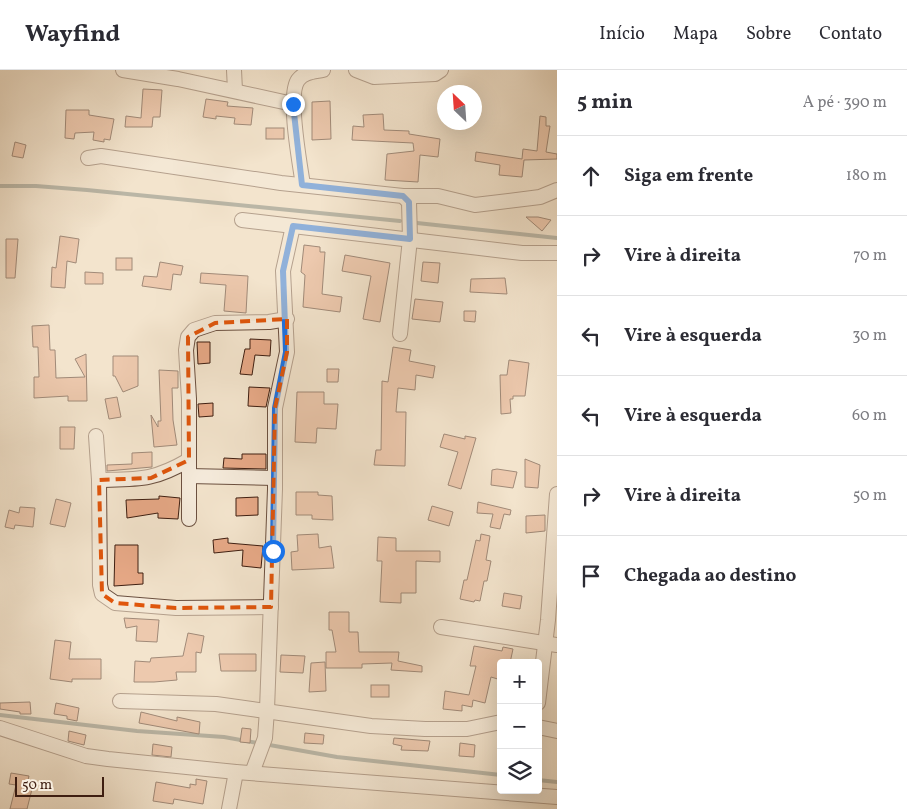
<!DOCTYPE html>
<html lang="pt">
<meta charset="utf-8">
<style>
:root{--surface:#fff;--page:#f2f2f3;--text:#2b2b33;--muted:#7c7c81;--line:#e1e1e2}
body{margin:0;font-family:Vollkorn,serif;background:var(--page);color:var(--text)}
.controls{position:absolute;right:15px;bottom:15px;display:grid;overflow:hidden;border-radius:5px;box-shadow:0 5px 20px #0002}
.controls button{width:45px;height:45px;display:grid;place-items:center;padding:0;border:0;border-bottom:1px solid var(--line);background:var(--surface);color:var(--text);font:25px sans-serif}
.compass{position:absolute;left:437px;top:15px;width:45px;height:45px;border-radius:50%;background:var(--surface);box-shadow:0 5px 20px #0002;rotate:335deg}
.scale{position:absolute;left:15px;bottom:12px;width:89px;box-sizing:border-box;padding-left:5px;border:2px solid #3e1e11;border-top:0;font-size:14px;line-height:18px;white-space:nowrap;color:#3e1e11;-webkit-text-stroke:4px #f7edde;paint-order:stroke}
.stop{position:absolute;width:15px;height:15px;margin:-11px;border:4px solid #1a73e8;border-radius:50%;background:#fff}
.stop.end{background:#1a73e8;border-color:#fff;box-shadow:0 1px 5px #0008}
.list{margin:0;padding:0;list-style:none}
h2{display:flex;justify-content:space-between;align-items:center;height:65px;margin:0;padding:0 20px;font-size:21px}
h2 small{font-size:16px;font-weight:400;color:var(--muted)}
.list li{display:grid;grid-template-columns:32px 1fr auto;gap:15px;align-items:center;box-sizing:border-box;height:80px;padding:0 20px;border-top:1px solid var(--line)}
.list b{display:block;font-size:19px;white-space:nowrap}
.list em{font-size:16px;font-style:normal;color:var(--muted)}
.icon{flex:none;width:28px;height:28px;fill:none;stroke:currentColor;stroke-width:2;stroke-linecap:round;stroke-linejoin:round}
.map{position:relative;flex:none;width:557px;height:739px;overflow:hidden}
header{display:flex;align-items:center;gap:30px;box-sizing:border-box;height:70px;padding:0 25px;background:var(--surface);border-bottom:1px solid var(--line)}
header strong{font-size:24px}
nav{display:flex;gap:28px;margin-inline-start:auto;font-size:18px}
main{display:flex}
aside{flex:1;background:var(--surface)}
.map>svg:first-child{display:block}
</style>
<header>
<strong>Wayfind</strong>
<nav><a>Início</a><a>Mapa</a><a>Sobre</a><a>Contato</a></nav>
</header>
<main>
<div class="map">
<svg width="557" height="739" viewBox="0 0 557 739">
<rect width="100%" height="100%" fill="#f3e4cd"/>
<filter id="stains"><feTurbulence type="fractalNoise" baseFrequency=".004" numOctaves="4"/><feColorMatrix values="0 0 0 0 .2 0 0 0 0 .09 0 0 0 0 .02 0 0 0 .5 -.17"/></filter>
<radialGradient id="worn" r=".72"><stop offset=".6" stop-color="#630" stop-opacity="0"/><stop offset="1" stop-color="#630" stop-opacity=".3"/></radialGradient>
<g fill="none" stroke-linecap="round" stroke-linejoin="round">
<g stroke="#767f75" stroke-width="4">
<polyline points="0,116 36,116 87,120 400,151"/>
<polyline points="417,153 557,168"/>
<polyline points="0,645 137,661 224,667 337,687 501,705"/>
<polyline points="538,710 557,712"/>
</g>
</g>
<g fill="#e7a987" stroke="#3e1e11">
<polygon points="143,19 162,20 160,47 153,47 152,57 125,57 126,46 141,48"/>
<polygon points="206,29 228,32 227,36 253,38 251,55 234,54 235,48 216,46 216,49 203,47"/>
<polygon points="330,31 331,69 312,70 312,32"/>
<polygon points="66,40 89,40 89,45 114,49 110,70 104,69 104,72 93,70 94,62 75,63 74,69 65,68"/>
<polygon points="383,44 384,60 409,61 409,64 440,69 438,87 420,85 418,112 385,110 387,84 414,81 413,73 352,70 353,56 364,57 363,45"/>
<polygon points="540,46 546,47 546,56 550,56 546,82 557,84 557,89 524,90 522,107 499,105 500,95 475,91 476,82 522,89 523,79 537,81"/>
<rect x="266" y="58" width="18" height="11"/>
<polygon points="15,72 26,75 23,88 12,86"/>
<polygon points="526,147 538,147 551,150 542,161"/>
<polygon points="60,166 79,169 76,193 67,191 65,218 51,217 52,197 56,198"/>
<polygon points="6,169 18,169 15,208 6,208"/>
<polygon points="304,175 320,177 320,182 325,182 322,224 342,227 340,242 303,237 305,205 301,202"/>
<polygon points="345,185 390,193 380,252 363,249 371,206 342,201"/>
<rect x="116" y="188" width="16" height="12"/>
<polygon points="160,192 183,196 181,205 173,204 171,220 142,216 144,206 157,207"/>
<polygon points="423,192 440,193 438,213 421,211"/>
<polygon points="85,202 103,203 103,214 85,214"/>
<polygon points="201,203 248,206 246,243 224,241 226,215 200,213"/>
<polygon points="505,208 507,224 470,222 471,209"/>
<polygon points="415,229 443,232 440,252 412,249"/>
<polygon points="464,241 476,241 475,252 464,251"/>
<polygon points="49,255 50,280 55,280 56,308 85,307 75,289 86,284 87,331 68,331 68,326 34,328 34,307 39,307 38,277 33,277 32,256"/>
<polygon points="250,269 271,270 270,286 255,285 252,305 240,304 245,279 250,279"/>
<polygon points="197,272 210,272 210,293 198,294"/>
<polygon points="393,277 411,280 409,291 435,296 433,308 416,305 415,320 398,318 396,342 406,342 405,396 374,395 376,380 381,380 382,311 388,312"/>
<polygon points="113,286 138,286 138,316 123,322 115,306 113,306"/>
<polygon points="509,290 529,293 525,326 513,326 513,329 510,329 511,343 501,344 500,305 507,305"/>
<polygon points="327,299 339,299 338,312 327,312"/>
<polygon points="159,300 178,301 178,318 172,318 173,350 177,375 154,377 151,345 158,357 158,351 161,351"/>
<polygon points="249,317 270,318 266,337 248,336"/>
<polygon points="297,322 324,322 324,334 338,334 336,359 317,358 316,373 295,372"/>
<polygon points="117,327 121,347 109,349 105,329"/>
<polygon points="213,333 213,346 199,347 198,334"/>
<polygon points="60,357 75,357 74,379 60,379"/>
<polygon points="444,364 465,369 465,366 476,368 461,419 448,415 458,382 440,377"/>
<polygon points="152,382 152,397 107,401 107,395 132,394 132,383"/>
<polygon points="242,384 266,384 266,399 223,398 224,388 242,389"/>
<polygon points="525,389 540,395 538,418 525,417"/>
<polygon points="497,399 517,402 513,418 491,415 492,400"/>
<polygon points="296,422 318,422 318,425 332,426 333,450 312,449 312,445 296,445"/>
<polygon points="159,426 180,428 178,449 158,448 158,443 127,448 126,430 159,429"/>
<polygon points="258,427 258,445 236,446 236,428"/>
<polygon points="56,429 71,433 65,457 50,454"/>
<polygon points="478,432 511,440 510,445 504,444 500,459 490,457 493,444 477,443"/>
<polygon points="432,436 453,442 449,456 428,450"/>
<polygon points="20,437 35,438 33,457 15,455 14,459 5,457 9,440 19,443"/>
<polygon points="545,445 545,461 526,463 526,446"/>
<polygon points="318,464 319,478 331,476 334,498 292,500 291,482 298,481 297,465"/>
<polygon points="481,464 490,466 486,490 491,491 487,511 484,511 480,531 475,530 474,532 460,529 464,510 467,510 476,470 480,471"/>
<polygon points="378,467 396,468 396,481 440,481 440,492 416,491 416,523 401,523 401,533 380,532 382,491 377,491"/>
<polygon points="228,468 228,473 263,476 261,498 242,496 243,480 214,483 213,470"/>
<polygon points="115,475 138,475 138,503 143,503 143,514 114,516"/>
<polygon points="504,523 522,526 520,539 502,536"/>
<polygon points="329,542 349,542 349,562 358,562 359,582 399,582 398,591 422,596 422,602 391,600 392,593 362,594 362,598 326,598 326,582 336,582 332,560 329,560"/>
<polygon points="124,548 159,550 157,572 136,571 137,556 126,558"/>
<polygon points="188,563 204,566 201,583 196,582 196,602 176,602 177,610 154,612 134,612 135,591 150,592 151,588 183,586"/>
<polygon points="55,570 71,572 69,589 101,589 101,609 72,609 72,612 50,609"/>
<polygon points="474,576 502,581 503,577 513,579 510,593 501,593 501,610 491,607 485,633 473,630 472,637 462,635 462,641 443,639 445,621 469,625 476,596 470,596"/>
<polygon points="219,584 256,584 256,601 221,601"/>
<polygon points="281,585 305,586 303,603 280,602"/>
<polygon points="325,592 326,621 309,622 311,593"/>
<rect x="371" y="615" width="18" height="12"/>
<polygon points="30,632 31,644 20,644 20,642 0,639 0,633"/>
<polygon points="56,633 79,638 77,651 67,649 67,646 54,644"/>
<polygon points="141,642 177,651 177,647 200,652 199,664 139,653"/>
<polygon points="242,658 251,659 250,673 240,672"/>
<polygon points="69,661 86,665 84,675 68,671"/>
<polygon points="305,663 324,665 323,674 304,673"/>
<polygon points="394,668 430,671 428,681 401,680 402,676 393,674"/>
<polygon points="460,673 475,675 474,687 459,686"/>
<polygon points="153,674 172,677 171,687 152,685"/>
<polygon points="11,703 29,706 28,710 34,711 27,739 10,739 16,715 9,714"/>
<polygon points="196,709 207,711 203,734 174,729 173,734 153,731 156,712 190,718 190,714 196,715"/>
</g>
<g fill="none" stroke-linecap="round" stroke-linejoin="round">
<defs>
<g id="minor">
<polyline points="123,0 178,9 293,34"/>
<polyline points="234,0 235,20"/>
<polyline points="356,0 374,7 435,4 441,0"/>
<polyline points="88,88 101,86 281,113 403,126 409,132 410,169 400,264"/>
<path d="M303,115C300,95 287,25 298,10C304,2 313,2 323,0"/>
<polyline points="403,126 438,126 475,135 540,127 557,120"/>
<polyline points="242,150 522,183 557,183"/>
<polyline points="96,366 99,410 100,515 102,524 115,533 176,538 271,537"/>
<polyline points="189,406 274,408"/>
<path d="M99,410C139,409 153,411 189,390"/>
<polyline points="189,449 189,329 186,280 188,267 194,260 215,253 269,252 287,249"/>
<polyline points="441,557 557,575"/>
<polyline points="120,631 216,634 371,656 425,659 467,659 501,652"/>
<polyline points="538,633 548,550 557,424"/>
<polyline points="538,657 557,661"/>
<polyline points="0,658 86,686 108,689 236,702 557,727"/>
<polyline points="252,703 265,668 267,640 275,419 275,338 287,282 283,201 293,156"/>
<polyline points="229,739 236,702"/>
</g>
</defs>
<use href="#minor" stroke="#6b5040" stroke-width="16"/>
<use href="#minor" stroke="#f7edde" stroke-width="14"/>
</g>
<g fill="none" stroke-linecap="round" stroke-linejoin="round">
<polyline stroke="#1a73e8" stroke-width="6" points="273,481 275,338 286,282 283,201 293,156 410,169 409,132 403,126 302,115 293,34"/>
</g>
<path d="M0 0H557V739H0ZM287,249V282L275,338L271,537L176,538L115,533L102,524L99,410L151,408L189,390L188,267L215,253Z" fill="#f3e4cd" fill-opacity=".55" fill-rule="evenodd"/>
<path fill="none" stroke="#e0560c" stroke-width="4" stroke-dasharray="10 6" stroke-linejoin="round" d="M287,249V282L275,338L271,537L176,538L115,533L102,524L99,410L151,408L189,390L188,267L215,253Z"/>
<rect width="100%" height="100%" filter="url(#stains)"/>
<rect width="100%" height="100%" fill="url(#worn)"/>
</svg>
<div class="controls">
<button>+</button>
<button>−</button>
<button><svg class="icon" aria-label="layers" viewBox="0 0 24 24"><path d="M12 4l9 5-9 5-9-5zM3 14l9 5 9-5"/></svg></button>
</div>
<svg class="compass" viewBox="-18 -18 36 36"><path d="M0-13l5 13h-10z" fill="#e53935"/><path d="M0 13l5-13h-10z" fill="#7c7c81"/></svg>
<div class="scale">50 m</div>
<div class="stop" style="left:273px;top:481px"></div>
<div class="stop end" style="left:293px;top:34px"></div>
</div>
<aside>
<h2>5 min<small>A pé · 390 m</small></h2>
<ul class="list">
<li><svg class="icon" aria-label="ahead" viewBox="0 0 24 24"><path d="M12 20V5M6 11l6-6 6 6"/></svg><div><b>Siga em frente</b></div><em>180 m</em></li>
<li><svg class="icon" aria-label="right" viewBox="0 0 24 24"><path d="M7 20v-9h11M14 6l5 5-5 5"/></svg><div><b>Vire à direita</b></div><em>70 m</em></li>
<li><svg class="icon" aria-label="left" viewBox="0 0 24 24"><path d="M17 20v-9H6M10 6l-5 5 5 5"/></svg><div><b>Vire à esquerda</b></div><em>30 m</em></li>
<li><svg class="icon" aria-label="left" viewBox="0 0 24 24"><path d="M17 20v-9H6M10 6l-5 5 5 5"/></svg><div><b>Vire à esquerda</b></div><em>60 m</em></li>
<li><svg class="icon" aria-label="right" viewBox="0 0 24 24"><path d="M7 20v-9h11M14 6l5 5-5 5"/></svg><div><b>Vire à direita</b></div><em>50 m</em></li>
<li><svg class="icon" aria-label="arrive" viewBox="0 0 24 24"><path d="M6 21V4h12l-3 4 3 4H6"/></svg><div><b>Chegada ao destino</b></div></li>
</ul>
</aside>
</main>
